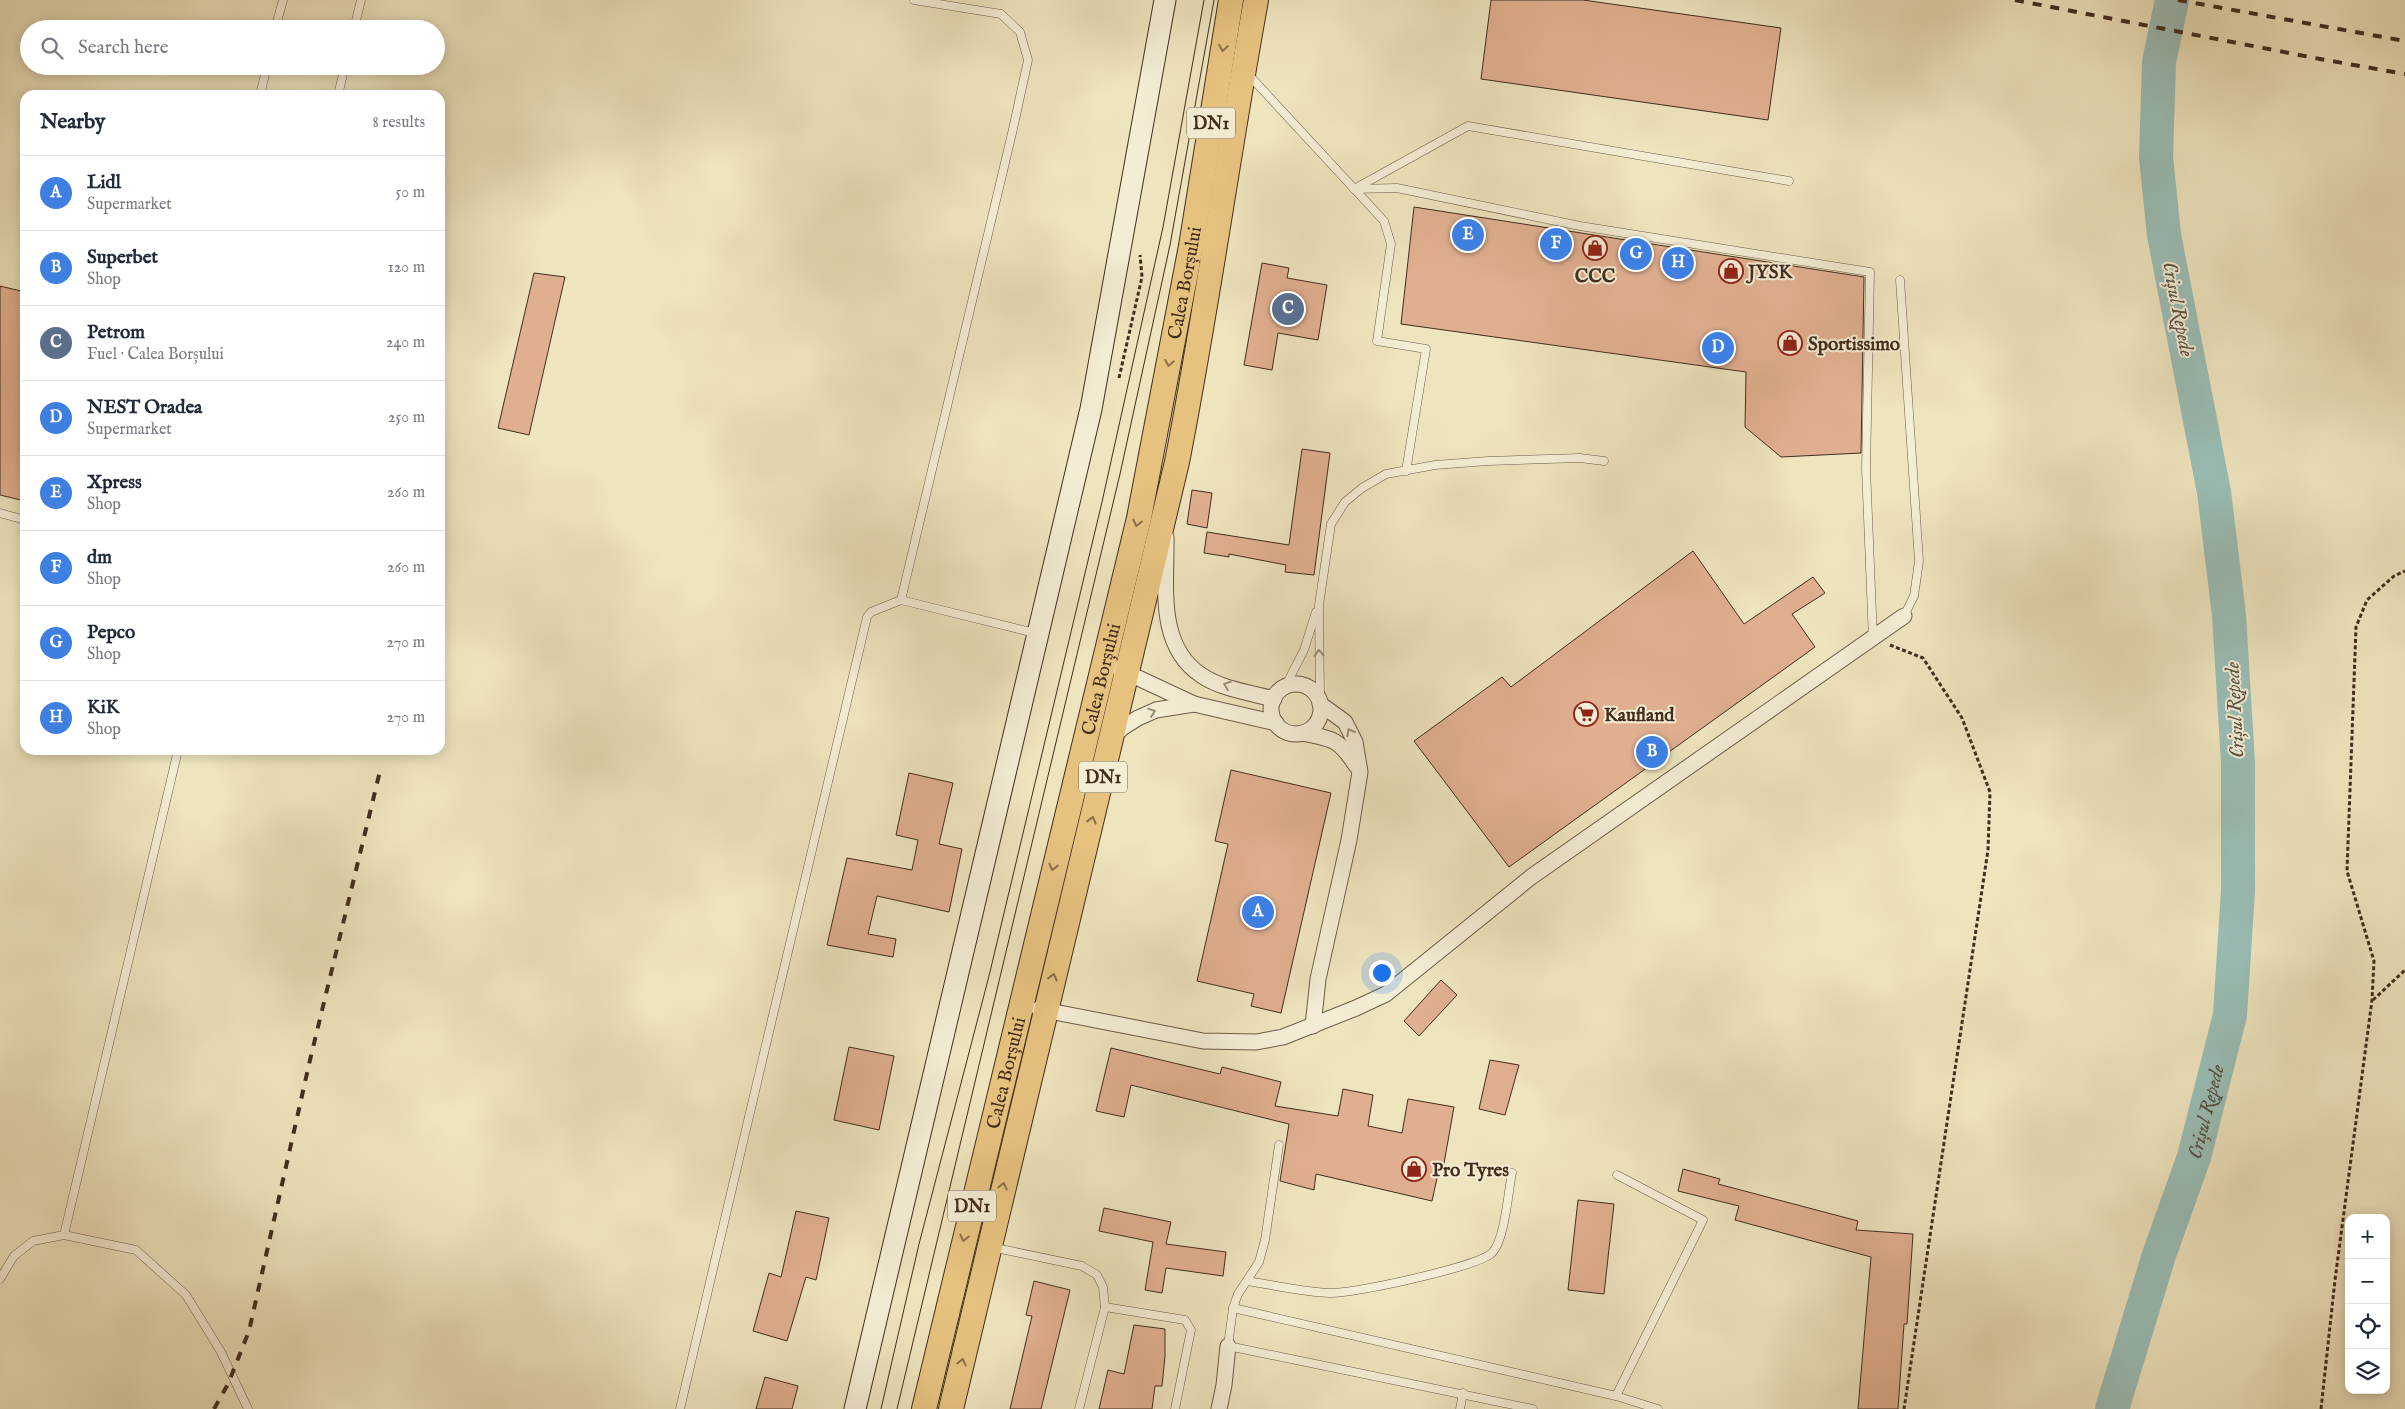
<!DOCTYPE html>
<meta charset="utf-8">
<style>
:root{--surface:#fff;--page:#f6f6f7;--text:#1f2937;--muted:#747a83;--line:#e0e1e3;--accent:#8f2418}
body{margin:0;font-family:"IM FELL English",serif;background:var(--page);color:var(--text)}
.controls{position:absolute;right:15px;bottom:15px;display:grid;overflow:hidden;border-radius:10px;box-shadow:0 2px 12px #0003}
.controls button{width:45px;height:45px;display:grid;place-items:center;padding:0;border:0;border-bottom:1px solid var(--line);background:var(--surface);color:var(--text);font:25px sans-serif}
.you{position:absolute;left:1381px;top:972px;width:18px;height:18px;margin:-12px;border:4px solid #fff;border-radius:50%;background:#1a73e8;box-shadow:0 0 0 8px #1a73e833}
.badge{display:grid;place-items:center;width:32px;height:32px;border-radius:50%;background:var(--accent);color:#fff;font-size:16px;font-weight:700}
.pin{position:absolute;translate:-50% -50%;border:2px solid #fff;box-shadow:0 1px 5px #0006}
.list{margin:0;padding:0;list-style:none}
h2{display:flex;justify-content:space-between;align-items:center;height:65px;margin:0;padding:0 20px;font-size:21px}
h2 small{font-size:16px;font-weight:400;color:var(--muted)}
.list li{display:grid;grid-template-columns:32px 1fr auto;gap:15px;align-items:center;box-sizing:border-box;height:75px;padding:0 20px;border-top:1px solid var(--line)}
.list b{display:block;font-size:19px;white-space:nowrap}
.list p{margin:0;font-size:16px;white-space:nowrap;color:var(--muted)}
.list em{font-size:16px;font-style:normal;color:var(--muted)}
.icon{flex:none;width:28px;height:28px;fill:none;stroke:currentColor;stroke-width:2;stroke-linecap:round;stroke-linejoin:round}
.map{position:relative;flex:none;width:2405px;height:1409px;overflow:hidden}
.search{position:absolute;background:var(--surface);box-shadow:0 2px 12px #0003;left:20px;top:20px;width:425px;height:55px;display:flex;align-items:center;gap:12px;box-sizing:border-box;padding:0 18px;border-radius:28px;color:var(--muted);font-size:19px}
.panel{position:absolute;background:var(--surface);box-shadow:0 2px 12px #0003;left:20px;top:90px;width:425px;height:665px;border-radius:15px}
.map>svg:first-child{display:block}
</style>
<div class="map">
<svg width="2405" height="1409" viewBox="0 0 2405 1409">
<rect width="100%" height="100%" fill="#eee4be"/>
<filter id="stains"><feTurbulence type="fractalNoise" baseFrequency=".004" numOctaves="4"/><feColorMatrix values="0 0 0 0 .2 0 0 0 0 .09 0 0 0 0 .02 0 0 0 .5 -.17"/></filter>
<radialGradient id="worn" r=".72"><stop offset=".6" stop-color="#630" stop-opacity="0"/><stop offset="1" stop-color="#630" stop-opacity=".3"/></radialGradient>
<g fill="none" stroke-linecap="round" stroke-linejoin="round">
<path stroke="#9abeb6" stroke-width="34" id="s1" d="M2112,1409L2159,1255L2194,1157L2230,1015L2238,890V763L2229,615L2214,492L2164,235L2156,157L2159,62L2172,0"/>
</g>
<g fill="#e0af90" stroke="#422d1e">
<polygon points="1491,0 1583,0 1781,28 1768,120 1481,79"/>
<polygon points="1414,207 1864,277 1861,453 1781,457 1745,427 1746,372 1401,324"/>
<polygon points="1262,263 1289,268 1287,278 1327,285 1318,340 1278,333 1272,370 1244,365"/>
<polygon points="534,273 565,277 529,435 498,428"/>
<polygon points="0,286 25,292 25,501 0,495"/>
<polygon points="1302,449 1330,453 1314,575 1285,572 1286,565 1229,554 1229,557 1204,553 1207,532 1289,545"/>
<polygon points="1192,490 1212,493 1207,528 1187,524"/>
<polygon points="1693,551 1744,624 1813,577 1825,593 1792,614 1815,647 1509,867 1414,741 1502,677 1511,687"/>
<polygon points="1231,770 1331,793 1281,1013 1251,1006 1254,994 1197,981 1228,844 1215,841"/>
<polygon points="909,773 953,783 939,844 962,849 949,912 877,896 868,934 896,939 893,957 827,945 847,858 912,870 918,840 896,835"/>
<polygon points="1441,980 1457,995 1419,1036 1404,1021"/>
<polygon points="849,1047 894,1056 879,1130 834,1120"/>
<polygon points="1111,1048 1220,1074 1222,1067 1281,1082 1275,1106 1338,1116 1343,1089 1373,1095 1368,1126 1402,1133 1408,1099 1454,1107 1443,1169 1439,1169 1432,1201 1316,1174 1314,1190 1280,1181 1289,1124 1131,1085 1124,1117 1096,1111"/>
<polygon points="1490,1060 1519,1065 1505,1115 1479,1109"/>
<polygon points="1683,1169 1720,1179 1718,1184 1858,1221 1856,1230 1913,1234 1907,1324 1904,1324 1898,1409 1858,1409 1871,1257 1735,1220 1739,1206 1678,1191"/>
<polygon points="1578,1200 1614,1204 1604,1294 1568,1290"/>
<polygon points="1104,1208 1171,1222 1166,1244 1226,1252 1223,1276 1166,1268 1162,1293 1145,1290 1153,1242 1099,1231"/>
<polygon points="796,1211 829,1218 816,1280 806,1277 787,1341 753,1331 769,1273 781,1277"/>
<polygon points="1034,1281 1070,1290 1041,1409 1010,1409 1032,1316 1026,1315"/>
<polygon points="1134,1325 1165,1329 1165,1356 1162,1386 1155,1386 1152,1409 1099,1409 1108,1370 1124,1374"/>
<polygon points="765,1377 798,1386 792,1409 756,1409"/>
</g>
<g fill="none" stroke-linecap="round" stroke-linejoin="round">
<defs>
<g id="lane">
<polyline points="914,0 1001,14 1020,32 1028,60 1013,129 901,600 1035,633"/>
<polyline points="275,29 283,0"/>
<polyline points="354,29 361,0"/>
<polyline points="1248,74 1384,221 1391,244 1377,341 1426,349 1406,471"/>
<polyline points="260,95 267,66"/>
<polyline points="338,95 345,66"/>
<polyline points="1356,188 1468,126 1789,181"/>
<polyline points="1354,189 1397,188 1580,226 1870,272 1866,468 1873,639"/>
<polyline points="1900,280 1919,561 1914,596 1904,616"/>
<polyline points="0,513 25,520"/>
<polyline points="1285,687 1304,650 1316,612"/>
<polyline points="1320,701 1319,605 1331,524 1345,502 1362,488 1386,474 1435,465 1488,461 1580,458 1604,461"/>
<polyline points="1279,1145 1265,1240 1259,1262 1238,1294 1233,1308 1228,1346 1533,1409"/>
<polyline points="64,1235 178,750"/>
<polyline points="991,1247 1082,1266 1097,1275 1103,1287 1105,1307 1079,1409"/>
<polyline points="0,1279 14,1256 33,1241 64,1235 136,1250 186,1295 221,1352 248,1409"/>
<path d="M1247,1281C1274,1285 1302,1292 1330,1293C1352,1294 1477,1267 1492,1253C1505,1240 1508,1192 1512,1173"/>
<polyline points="1105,1307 1185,1320 1191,1330 1175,1409"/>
<polyline points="1233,1308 1616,1396 1658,1409"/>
<polyline points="1616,1396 1703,1220 1617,1175"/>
<polyline points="680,1409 867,617 871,612 901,600"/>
<polyline points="1460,1409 1463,1393"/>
</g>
<g id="street">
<path d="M1166,537C1167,584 1156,645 1201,675C1221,689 1251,693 1274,699"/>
<polyline points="1119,669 1194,704"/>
<circle cx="1296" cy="709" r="25"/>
<path d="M1302,733C1334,739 1339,739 1357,767"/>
<polyline points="1112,738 1122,728 1138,718 1156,710 1194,704 1276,723"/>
<polyline points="1039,1009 1203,1041 1256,1042 1283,1037 1356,1008 1386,994 1531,877 1904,616"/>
<polyline points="1313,1026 1318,979 1349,840 1360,772 1355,742 1345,722 1320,704"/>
<polyline points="1219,1409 1224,1385 1228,1346"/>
</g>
<polyline id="secondary" points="855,1409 1091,409 1165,0"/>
<g id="primary">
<path id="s2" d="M924,1409L1139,518L1191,246L1231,0"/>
<path d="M951,1409L1177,462C1207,309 1228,154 1256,0"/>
</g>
</defs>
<use href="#lane" stroke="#6d5b46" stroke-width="9"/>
<use href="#street" stroke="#6d5b46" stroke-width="17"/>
<use href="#secondary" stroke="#422d1e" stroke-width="23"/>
<use href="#primary" stroke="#422d1e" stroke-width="26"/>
<g stroke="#422d1e" stroke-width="3" stroke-dasharray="4 2.5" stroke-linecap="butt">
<polyline points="1119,378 1142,277 1140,255"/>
<polyline points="1890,645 1923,658 1962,718 1990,792 1988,850 1904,1409"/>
<polyline points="2373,1000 2405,970"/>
<polyline points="2321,1409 2335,1280 2372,1000 2374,961 2347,871 2356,627 2367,600 2394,576 2405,571"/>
</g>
<use href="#lane" stroke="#f4edd5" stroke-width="8"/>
<use href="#street" stroke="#f4edd5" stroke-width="15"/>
<use href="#secondary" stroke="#f4edd5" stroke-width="21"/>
<use href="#primary" stroke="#e7c27f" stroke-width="24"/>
<g stroke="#422d1e" stroke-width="1">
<polyline points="881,1409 919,1244 989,976 1102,502 1163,227 1204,0"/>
<polyline points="897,1409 1120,474 1170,245 1214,0"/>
</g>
<g stroke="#422d1e" stroke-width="4" stroke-dasharray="9 9" stroke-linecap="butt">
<polyline points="2015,0 2320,59 2405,74"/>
<polyline points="2178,0 2405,41"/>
<polyline points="214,1409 228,1384 249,1331 310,1060 380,771"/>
</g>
</g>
<defs><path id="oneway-chevron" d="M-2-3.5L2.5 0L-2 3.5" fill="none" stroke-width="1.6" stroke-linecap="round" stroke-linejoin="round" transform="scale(1.25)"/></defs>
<g stroke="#8c704a">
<use href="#oneway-chevron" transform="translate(1223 48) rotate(99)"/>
<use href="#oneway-chevron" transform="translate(1169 363) rotate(100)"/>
<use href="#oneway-chevron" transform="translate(1137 523) rotate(103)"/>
<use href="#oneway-chevron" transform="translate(1092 820) rotate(-76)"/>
<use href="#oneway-chevron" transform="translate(1053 867) rotate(104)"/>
<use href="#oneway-chevron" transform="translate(1053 977) rotate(-76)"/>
<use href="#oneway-chevron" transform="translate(1003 1186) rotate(-77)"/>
<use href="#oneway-chevron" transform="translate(964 1238) rotate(103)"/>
<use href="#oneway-chevron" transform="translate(962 1362) rotate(-77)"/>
</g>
<g stroke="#9b8d7a">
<use href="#oneway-chevron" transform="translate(1319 653) rotate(-91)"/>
<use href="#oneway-chevron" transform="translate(1227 685) rotate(-161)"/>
<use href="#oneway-chevron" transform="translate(1152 712) rotate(-19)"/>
<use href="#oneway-chevron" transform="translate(1350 732) rotate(-118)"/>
</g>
<defs>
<symbol id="shop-ring" viewBox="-11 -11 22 22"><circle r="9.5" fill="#f4edd5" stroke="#8f2418" stroke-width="1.5"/><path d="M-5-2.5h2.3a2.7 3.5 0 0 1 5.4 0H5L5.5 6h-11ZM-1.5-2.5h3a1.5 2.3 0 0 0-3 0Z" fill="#8f2418"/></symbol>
<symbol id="supermarket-ring" viewBox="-11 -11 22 22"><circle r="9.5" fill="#f4edd5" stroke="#8f2418" stroke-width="1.5"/><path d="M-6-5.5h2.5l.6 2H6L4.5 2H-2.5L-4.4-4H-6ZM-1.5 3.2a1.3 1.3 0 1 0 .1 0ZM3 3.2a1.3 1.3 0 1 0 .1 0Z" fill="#8f2418"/></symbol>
</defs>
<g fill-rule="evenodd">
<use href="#shop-ring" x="1581" y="234" width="28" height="28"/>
<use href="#shop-ring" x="1717" y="257" width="28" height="28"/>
<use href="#shop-ring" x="1776" y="329" width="28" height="28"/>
<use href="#supermarket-ring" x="1572" y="700" width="28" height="28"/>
<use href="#shop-ring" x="1400" y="1155" width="28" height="28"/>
</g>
<g text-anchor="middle" stroke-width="4" stroke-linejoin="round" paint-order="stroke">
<g fill="#f4edd5" stroke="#776755" stroke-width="1">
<rect x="1187" y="107.5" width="48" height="31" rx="4"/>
<rect x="1079" y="761.5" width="48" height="31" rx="4"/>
<rect x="948" y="1190.5" width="48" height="31" rx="4"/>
</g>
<g font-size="18" font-weight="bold" fill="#422d1e">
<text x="1211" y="129">DN1</text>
<text x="1103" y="783">DN1</text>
<text x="972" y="1212">DN1</text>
</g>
<g font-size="19" font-weight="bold" fill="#422d1e" stroke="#f4edd5" text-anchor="start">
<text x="1748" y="278">JYSK</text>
<text x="1595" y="282" text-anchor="middle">CCC</text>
<text x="1808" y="350">Sportissimo</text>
<text x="1604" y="721">Kaufland</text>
<text x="1432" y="1176">Pro Tyres</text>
</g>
<g font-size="19" fill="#422d1e" stroke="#f4edd5">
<text dy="7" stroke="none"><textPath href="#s2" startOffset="1156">Calea Borșului</textPath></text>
<text dy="7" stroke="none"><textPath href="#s2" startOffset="751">Calea Borșului</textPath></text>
<text dy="7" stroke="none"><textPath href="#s2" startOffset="346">Calea Borșului</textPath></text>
</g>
<g font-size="20" font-style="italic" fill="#585144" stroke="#f4edd5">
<text transform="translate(2179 309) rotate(79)" y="7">Crișul Repede</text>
<text transform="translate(2234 710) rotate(-93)" y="7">Crișul Repede</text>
<text dy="7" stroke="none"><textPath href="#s1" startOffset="312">Crișul Repede</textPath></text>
</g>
</g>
<rect width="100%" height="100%" filter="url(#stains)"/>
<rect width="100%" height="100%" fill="url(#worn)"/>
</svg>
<div class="controls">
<button>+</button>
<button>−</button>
<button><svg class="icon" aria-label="locate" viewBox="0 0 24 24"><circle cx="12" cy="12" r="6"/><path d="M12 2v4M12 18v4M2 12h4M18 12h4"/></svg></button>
<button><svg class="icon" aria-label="layers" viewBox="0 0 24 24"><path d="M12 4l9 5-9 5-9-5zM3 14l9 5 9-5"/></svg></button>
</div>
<div class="you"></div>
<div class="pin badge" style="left:1258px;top:912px;background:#3f7fe0">A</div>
<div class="pin badge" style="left:1652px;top:752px;background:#3f7fe0">B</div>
<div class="pin badge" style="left:1288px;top:309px;background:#5c6f8a">C</div>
<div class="pin badge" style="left:1718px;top:348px;background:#3f7fe0">D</div>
<div class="pin badge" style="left:1468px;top:235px;background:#3f7fe0">E</div>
<div class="pin badge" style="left:1556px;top:244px;background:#3f7fe0">F</div>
<div class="pin badge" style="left:1636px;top:254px;background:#3f7fe0">G</div>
<div class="pin badge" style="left:1678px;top:263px;background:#3f7fe0">H</div>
<div class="search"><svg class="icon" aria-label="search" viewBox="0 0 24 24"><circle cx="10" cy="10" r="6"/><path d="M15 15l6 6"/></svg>Search here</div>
<section class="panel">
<h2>Nearby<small>8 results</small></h2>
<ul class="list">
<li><span class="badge" style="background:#3f7fe0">A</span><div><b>Lidl</b><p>Supermarket</p></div><em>50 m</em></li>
<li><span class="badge" style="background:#3f7fe0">B</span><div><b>Superbet</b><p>Shop</p></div><em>120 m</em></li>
<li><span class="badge" style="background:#5c6f8a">C</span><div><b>Petrom</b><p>Fuel · Calea Borșului</p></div><em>240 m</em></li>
<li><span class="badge" style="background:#3f7fe0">D</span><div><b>NEST Oradea</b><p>Supermarket</p></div><em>250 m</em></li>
<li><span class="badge" style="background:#3f7fe0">E</span><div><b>Xpress</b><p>Shop</p></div><em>260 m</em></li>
<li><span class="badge" style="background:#3f7fe0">F</span><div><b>dm</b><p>Shop</p></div><em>260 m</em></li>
<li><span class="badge" style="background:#3f7fe0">G</span><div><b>Pepco</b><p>Shop</p></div><em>270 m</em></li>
<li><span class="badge" style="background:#3f7fe0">H</span><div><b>KiK</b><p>Shop</p></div><em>270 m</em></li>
</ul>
</section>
</div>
